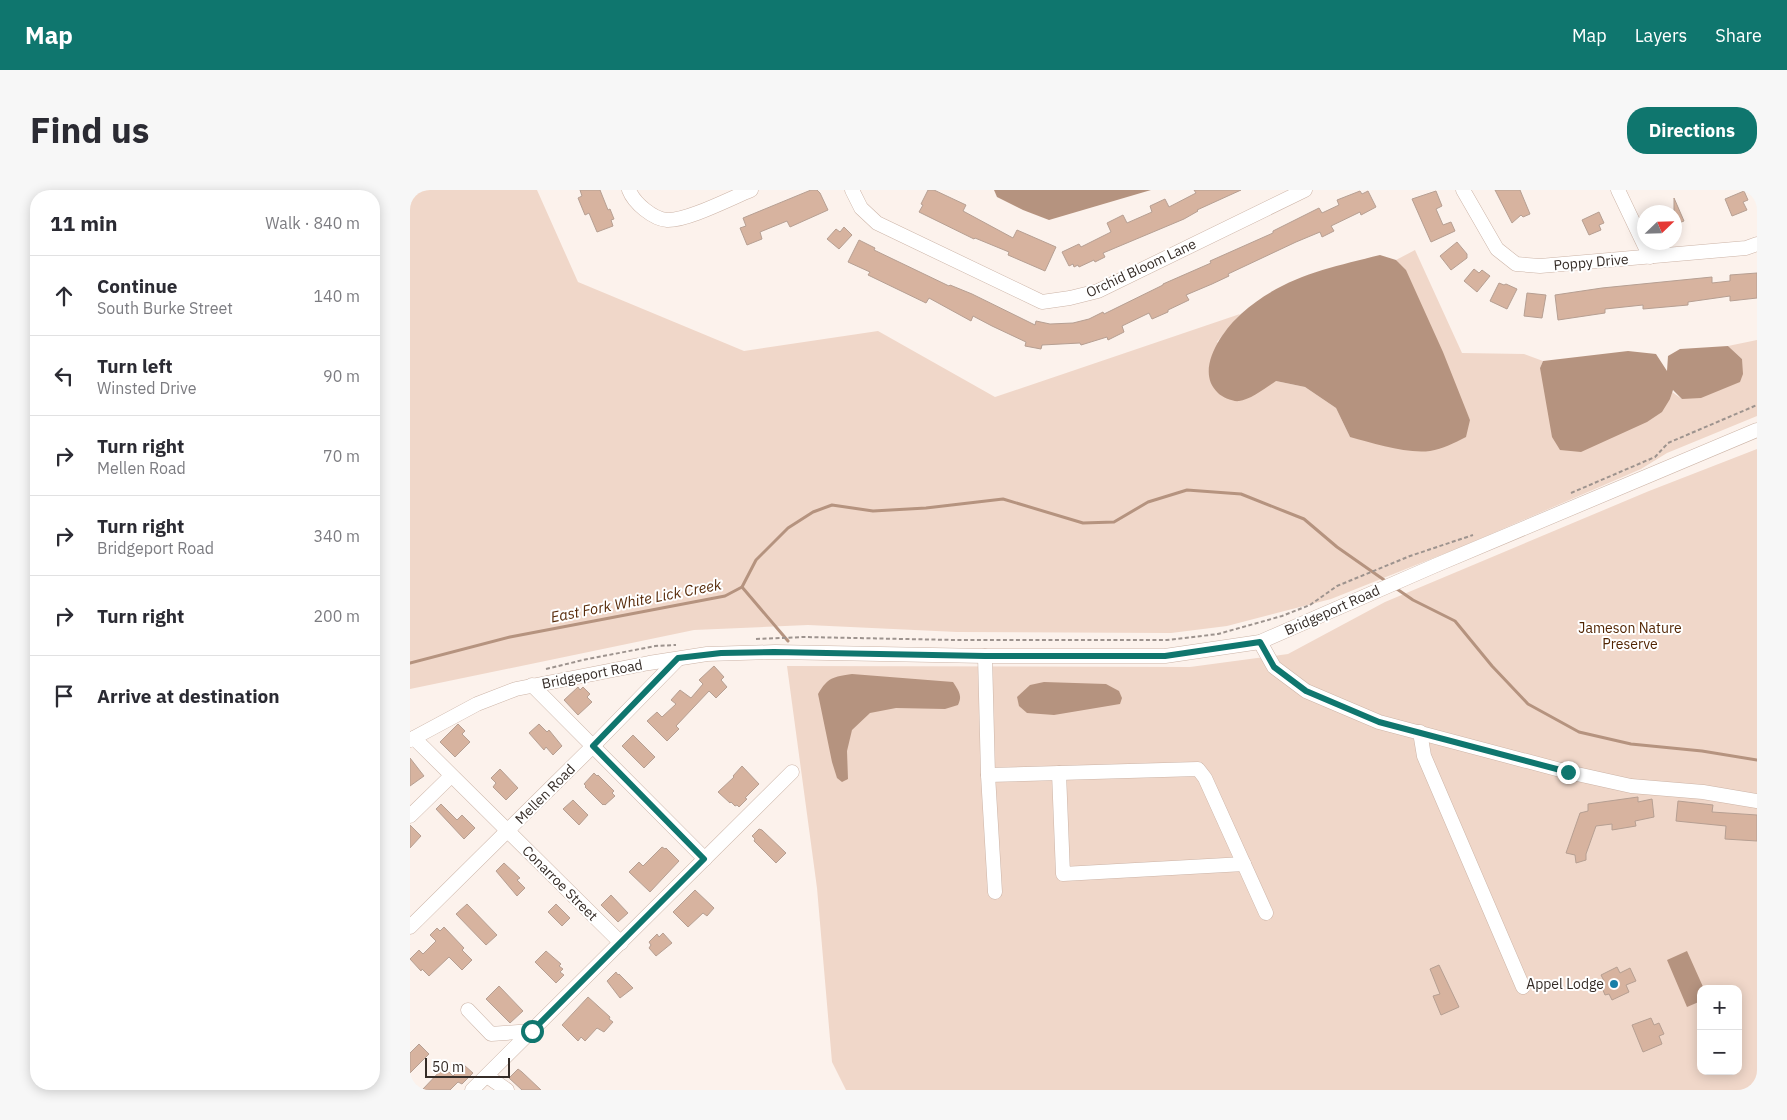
<!DOCTYPE html>
<meta charset="utf-8">
<style>
:root{--surface:#fff;--page:#f7f7f7;--text:#2b2b33;--muted:#7c7c81;--line:#e1e1e2;--accent:#0f766e}
body{margin:0;font-family:"IBM Plex Sans",sans-serif;background:var(--page);color:var(--text)}
.controls{position:absolute;right:15px;bottom:15px;display:grid;overflow:hidden;border-radius:10px;box-shadow:0 2px 12px #0003}
.controls button{width:45px;height:45px;display:grid;place-items:center;padding:0;border:0;border-bottom:1px solid var(--line);background:var(--surface);color:var(--text);font:25px sans-serif}
.compass{position:absolute;left:1227px;top:15px;width:45px;height:45px;border-radius:50%;background:var(--surface);box-shadow:0 2px 12px #0003;rotate:67deg}
.scale{position:absolute;left:15px;bottom:12px;width:85px;box-sizing:border-box;padding-left:5px;border:2px solid #352c27;border-top:0;font-size:14px;line-height:18px;white-space:nowrap;color:#352c27;-webkit-text-stroke:4px #fff;paint-order:stroke}
.stop{position:absolute;width:15px;height:15px;margin:-11px;border:4px solid #0f766e;border-radius:50%;background:#fff}
.stop.end{background:#0f766e;border-color:#fff;box-shadow:0 1px 5px #0008}
.list{margin:0;padding:0;list-style:none}
h2{display:flex;justify-content:space-between;align-items:center;height:65px;margin:0;padding:0 20px;font-size:21px}
h2 small{font-size:16px;font-weight:400;color:var(--muted)}
.list li{display:grid;grid-template-columns:32px 1fr auto;gap:15px;align-items:center;box-sizing:border-box;height:80px;padding:0 20px;border-top:1px solid var(--line)}
.list b{display:block;font-size:19px;white-space:nowrap}
.list p{margin:0;font-size:16px;white-space:nowrap;color:var(--muted)}
.list em{font-size:16px;font-style:normal;color:var(--muted)}
.icon{flex:none;width:28px;height:28px;fill:none;stroke:currentColor;stroke-width:2;stroke-linecap:round;stroke-linejoin:round}
.map{position:relative;flex:none;width:1347px;height:900px;overflow:hidden;border-radius:20px}
header{display:flex;align-items:center;gap:30px;box-sizing:border-box;height:70px;padding:0 25px;background:var(--accent);color:#fff}
header strong{font-size:24px}
nav{display:flex;gap:28px;margin-inline-start:auto;font-size:18px}
.intro{display:flex;align-items:center;justify-content:space-between;box-sizing:border-box;height:120px;padding:0 30px}
h1{margin:0;font-size:35px}
.button{padding:12px 22px;border-radius:20px;background:var(--accent);color:#fff;font-size:18px;font-weight:700}
main{display:flex;gap:30px;padding:0 30px}
aside{flex:1;background:var(--surface);border-radius:20px;box-shadow:0 2px 12px #0003}
.map>svg:first-child{display:block}
</style>
<header>
<strong>Map</strong>
<nav><a>Map</a><a>Layers</a><a>Share</a></nav>
</header>
<div class="intro"><h1>Find us</h1><a class="button">Directions</a></div>
<main>
<aside>
<h2>11 min<small>Walk · 840 m</small></h2>
<ul class="list">
<li><svg class="icon" aria-label="ahead" viewBox="0 0 24 24"><path d="M12 20V5M6 11l6-6 6 6"/></svg><div><b>Continue</b><p>South Burke Street</p></div><em>140 m</em></li>
<li><svg class="icon" aria-label="left" viewBox="0 0 24 24"><path d="M17 20v-9H6M10 6l-5 5 5 5"/></svg><div><b>Turn left</b><p>Winsted Drive</p></div><em>90 m</em></li>
<li><svg class="icon" aria-label="right" viewBox="0 0 24 24"><path d="M7 20v-9h11M14 6l5 5-5 5"/></svg><div><b>Turn right</b><p>Mellen Road</p></div><em>70 m</em></li>
<li><svg class="icon" aria-label="right" viewBox="0 0 24 24"><path d="M7 20v-9h11M14 6l5 5-5 5"/></svg><div><b>Turn right</b><p>Bridgeport Road</p></div><em>340 m</em></li>
<li><svg class="icon" aria-label="right" viewBox="0 0 24 24"><path d="M7 20v-9h11M14 6l5 5-5 5"/></svg><div><b>Turn right</b></div><em>200 m</em></li>
<li><svg class="icon" aria-label="arrive" viewBox="0 0 24 24"><path d="M6 21V4h12l-3 4 3 4H6"/></svg><div><b>Arrive at destination</b></div></li>
</ul>
</aside>
<div class="map">
<svg width="1347" height="900" viewBox="0 0 1347 900">
<rect width="100%" height="100%" fill="#fcf2ec"/>
<g fill="#f0d7c9" fill-rule="evenodd">
<polygon points="0,0 127,0 168,92 334,161 468,141 585,207 830,124 807,152 866,191 895,197 926,218 940,247 1060,230 986,70 1005,60 1052,163 1114,164 1133,171 1130,178 1260,209 1262,202 1272,209 1332,169 1318,156 1347,150 1347,226 1257,263 1231,279 1051,357 921,409 817,436 761,443 547,442 398,435 284,440 0,499"/>
<path d="M1347,259V900H436L422,872L407,698L377,476L780,477L878,464L975,412L1239,301ZM1291,799H1328V881H1291Z"/>
</g>
<g fill="#b5937f">
<polygon points="584,0 741,0 639,30 613,20 587,7"/>
<path d="M970,65L986,70L996,80L1033,162L1060,230L1056,247C1044,253 1033,259 1020,261C996,264 963,253 940,247L926,218L895,197L866,191C857,197 840,210 829,211C823,212 812,207 808,203C784,181 812,141 831,124C872,87 918,78 970,65Z"/>
<polygon points="1318,156 1332,169 1333,184 1330,192 1291,208 1272,209 1263,200 1260,209 1252,222 1237,232 1171,262 1150,260 1142,247 1130,178 1133,171 1218,161 1246,164 1257,181 1258,166 1270,159"/>
<path d="M442,484L543,492C548,500 553,505 548,515L535,519L486,518L460,523L442,540L437,561L438,589L432,592L427,588L422,572L408,504C418,487 423,487 442,484Z"/>
<polygon points="634,492 696,494 709,501 712,508 710,514 644,525 617,523 609,516 607,507 620,495"/>
<polygon points="1277,761 1294,799 1291,799 1291,811 1277,817 1257,770"/>
</g>
<g fill="none" stroke-linecap="round" stroke-linejoin="round">
<g stroke="#b5937f" stroke-width="3">
<polyline points="332,397 378,451"/>
<polyline points="984,397 1003,410 1045,431 1082,476 1118,514 1169,542 1221,554 1292,561 1347,570"/>
<polyline points="0,473 100,447 315,406 332,397 346,370 378,338 403,322 422,315 463,321 516,318 593,309 673,333 704,332 738,312 777,300 831,304 894,329 927,357 977,392"/>
</g>
</g>
<g fill="#d7b39f" stroke="#b69f92">
<polygon points="170,0 190,0 198,20 200,19 204,29 201,30 203,36 187,42 179,23 175,25 168,8 172,6"/>
<polygon points="401,0 407,0 410,3 418,20 380,37 377,31 350,42 352,49 337,55 330,38 336,36 333,28"/>
<polygon points="518,0 524,0 556,15 553,21 603,48 607,40 646,57 635,81 598,65 599,62 565,48 564,49 509,22 513,15 511,14"/>
<polygon points="784,0 831,0 787,20 788,21 774,29 693,63 695,67 685,72 684,70 669,77 668,75 664,77 663,74 659,76 652,62 669,54 671,57 701,42 697,33 713,25 717,33 742,22 740,16 755,9 759,17 786,3"/>
<polygon points="1085,0 1110,0 1120,24 1113,27 1111,25 1102,33"/>
<polygon points="950,1 952,4 958,1 966,17 951,25 950,22 921,36 924,41 912,47 910,42 886,52 818,84 819,86 802,94 776,105 779,110 758,120 758,122 742,129 739,123 712,136 714,142 698,150 697,147 671,155 670,153 632,155 631,159 615,156 616,152 582,136 563,126 561,131 519,108 516,113 458,85 460,82 438,72 449,50 465,58 464,60 539,96 540,95 562,104 625,135 626,131 640,134 663,133 679,129 693,122 694,124 753,95 753,94 801,73 800,71 863,43 863,41 909,18 912,23 929,15 927,10"/>
<polygon points="1026,1 1032,16 1026,19 1033,35 1041,32 1045,41 1021,52 1002,9"/>
<polygon points="1334,1 1338,10 1333,12 1337,20 1322,26 1315,9"/>
<polygon points="1264,8 1274,31 1264,35"/>
<polygon points="1189,22 1194,33 1189,35 1191,40 1179,45 1172,30"/>
<polygon points="434,37 442,45 429,59 417,49 426,39 430,42"/>
<polygon points="1047,52 1057,64 1057,68 1041,80 1030,66"/>
<polygon points="1064,79 1069,83 1072,80 1080,86 1067,102 1054,91"/>
<polygon points="1347,83 1347,108 1320,111 1320,106 1278,112 1278,115 1233,119 1233,115 1195,119 1195,123 1148,130 1145,105 1192,98 1302,87 1302,93 1320,91 1320,85"/>
<polygon points="1089,93 1094,95 1096,94 1107,99 1097,119 1080,111"/>
<polygon points="1117,103 1136,105 1132,128 1114,126"/>
<polygon points="304,476 314,487 311,490 317,497 306,508 299,501 266,536 269,539 257,551 237,531 247,522 252,527 266,514 261,510 270,500 281,508 293,494 289,490"/>
<polygon points="168,497 170,500 173,497 180,504 177,507 182,512 168,525 154,510"/>
<polygon points="48,534 55,541 52,544 60,552 45,567 30,552"/>
<polygon points="129,534 137,542 139,540 152,556 143,565 136,557 134,560 119,543"/>
<polygon points="223,545 245,567 234,578 212,556"/>
<polygon points="0,568 14,586 0,596"/>
<polygon points="332,576 349,594 335,608 337,609 329,617 327,615 325,616 321,612 320,613 308,602 324,587 323,586"/>
<polygon points="90,579 108,598 96,610 83,597 86,593 81,588"/>
<polygon points="184,583 187,586 188,585 204,601 202,603 205,606 195,615 194,614 193,615 175,597 176,596 174,594"/>
<polygon points="1228,607 1228,612 1242,609 1244,627 1225,631 1226,636 1202,640 1202,634 1186,636 1176,664 1176,670 1166,673 1165,665 1156,663 1170,623 1178,621 1178,614"/>
<polygon points="163,610 178,625 169,635 153,619"/>
<polygon points="1268,611 1303,615 1302,622 1347,625 1347,651 1315,649 1316,636 1266,631"/>
<polygon points="31,614 47,630 52,625 65,638 54,649 26,619"/>
<polygon points="0,635 11,646 0,658"/>
<polygon points="349,639 352,640 376,663 366,673 344,651 345,649 342,646"/>
<polygon points="252,657 255,659 256,658 269,671 240,702 219,682 229,672 233,676"/>
<polygon points="94,673 110,688 107,690 115,698 107,706 86,681"/>
<polygon points="285,700 304,718 297,726 293,723 278,737 263,722"/>
<polygon points="201,705 218,723 208,732 191,715"/>
<polygon points="57,714 87,745 76,755 46,724"/>
<polygon points="146,714 160,728 152,736 138,722"/>
<polygon points="34,737 54,758 52,760 62,770 52,780 39,767 19,786 12,779 11,781 0,769 9,760 13,764 26,751 20,745 27,738 30,741"/>
<polygon points="253,743 262,753 246,766 239,758 241,755 239,752 247,744 249,747"/>
<polygon points="136,761 151,774 149,776 153,779 150,782 154,785 146,793 125,772"/>
<polygon points="1029,775 1049,817 1031,825 1023,806 1030,804 1020,779"/>
<polygon points="1207,777 1210,783 1220,778 1226,791 1216,795 1219,802 1202,810 1199,804 1195,805 1190,793 1194,791 1191,785"/>
<polygon points="206,782 208,785 209,784 223,798 210,808 197,791"/>
<polygon points="89,796 113,821 100,833 76,809"/>
<polygon points="178,807 200,827 199,829 203,832 194,842 187,838 175,851 171,847 168,851 152,835"/>
<polygon points="1241,828 1244,835 1249,833 1254,844 1249,846 1252,854 1233,862 1222,835"/>
<polygon points="9,854 19,864 0,883 0,863"/>
<polygon points="54,875 63,883 52,894 48,892 40,900 12,900 34,877 43,886"/>
<polygon points="108,879 112,882 131,900 112,900 99,888"/>
</g>
<g fill="none" stroke-linecap="round" stroke-linejoin="round">
<defs>
<g id="minor">
<path d="M219,0C224,13 243,29 257,30C277,31 321,8 341,0"/>
<polyline points="442,0 451,18 467,33 632,112 660,108 688,101 895,0"/>
<polyline points="1053,0 1087,59 1106,74 1130,76 1336,58 1347,54"/>
<polyline points="1208,0 1240,67"/>
<polyline points="850,452 864,477 896,501 969,532 1158,582 1221,596 1293,602 1347,611"/>
<polyline points="575,466 578,585 585,702"/>
<polyline points="122,495 295,669"/>
<polyline points="1010,542 1014,566 1113,797"/>
<polyline points="4,548 211,753"/>
<polyline points="0,550 67,514 106,499 239,473 297,464 365,462 575,466 755,466 850,452 1024,376 1347,240"/>
<polyline points="649,583 653,684 834,674"/>
<polyline points="578,585 788,579 795,588 856,723"/>
<polyline points="0,626 41,586"/>
<polyline points="0,737 183,556 268,469"/>
<polyline points="58,820 81,844 122,841"/>
<polyline points="77,886 97,900"/>
<polyline points="62,900 382,582"/>
</g>
</defs>
<use href="#minor" stroke="#ccb4a7" stroke-width="15"/>
<g stroke="#9d938e" stroke-width="2" stroke-dasharray="4 2.5" stroke-linecap="butt">
<polyline points="1161,303 1245,267 1258,253 1347,215"/>
<polyline points="346,449 394,447 545,450 757,450 808,444 872,426 900,415 927,396 1000,366 1063,345"/>
<polyline points="136,479 173,470 245,456 266,455"/>
</g>
<use href="#minor" stroke="#fff" stroke-width="14"/>
</g>
<g fill="none" stroke-linecap="round" stroke-linejoin="round">
<polyline stroke="#0f766e" stroke-width="6" points="122,841 294,669 183,556 268,468 311,463 364,462 575,466 755,466 850,452 864,477 896,501 969,532 1158,582"/>
</g>
<circle fill="#177fa8" stroke="#fff" stroke-width="2" cx="1204" cy="794" r="5"/>
<g text-anchor="middle" stroke-width="4" stroke-linejoin="round" paint-order="stroke">
<g font-size="14" fill="#352c27" stroke="#fff">
<text transform="translate(1181 72) rotate(-5)" y="5">Poppy Drive</text>
<text transform="translate(731 78) rotate(-25)" y="5">Orchid Bloom Lane</text>
<text transform="translate(922 420) rotate(-24)" y="5">Bridgeport Road</text>
<text transform="translate(182 484) rotate(-11)" y="5">Bridgeport Road</text>
<text transform="translate(135 604) rotate(-45)" y="5">Mellen Road</text>
<text transform="translate(150 693) rotate(45)" y="5">Conarroe Street</text>
</g>
<g font-size="14" fill="#522503" stroke="#fff">
<text x="1220" y="443">Jameson Nature<tspan x="1220" dy="16">Preserve</tspan></text>
</g>
<g font-size="14" fill="#352c27" stroke="#fff" text-anchor="end">
<text x="1194" y="799">Appel Lodge</text>
</g>
<g font-size="15" font-style="italic" fill="#582b0a" stroke="#fff">
<text transform="translate(226 411) rotate(-11)" y="5">East Fork White Lick Creek</text>
</g>
</g>
</svg>
<div class="controls">
<button>+</button>
<button>−</button>
</div>
<svg class="compass" viewBox="-18 -18 36 36"><path d="M0-13l5 13h-10z" fill="#e53935"/><path d="M0 13l5-13h-10z" fill="#7c7c81"/></svg>
<div class="scale">50 m</div>
<div class="stop" style="left:122px;top:841px"></div>
<div class="stop end" style="left:1158px;top:582px"></div>
</div>
</main>
